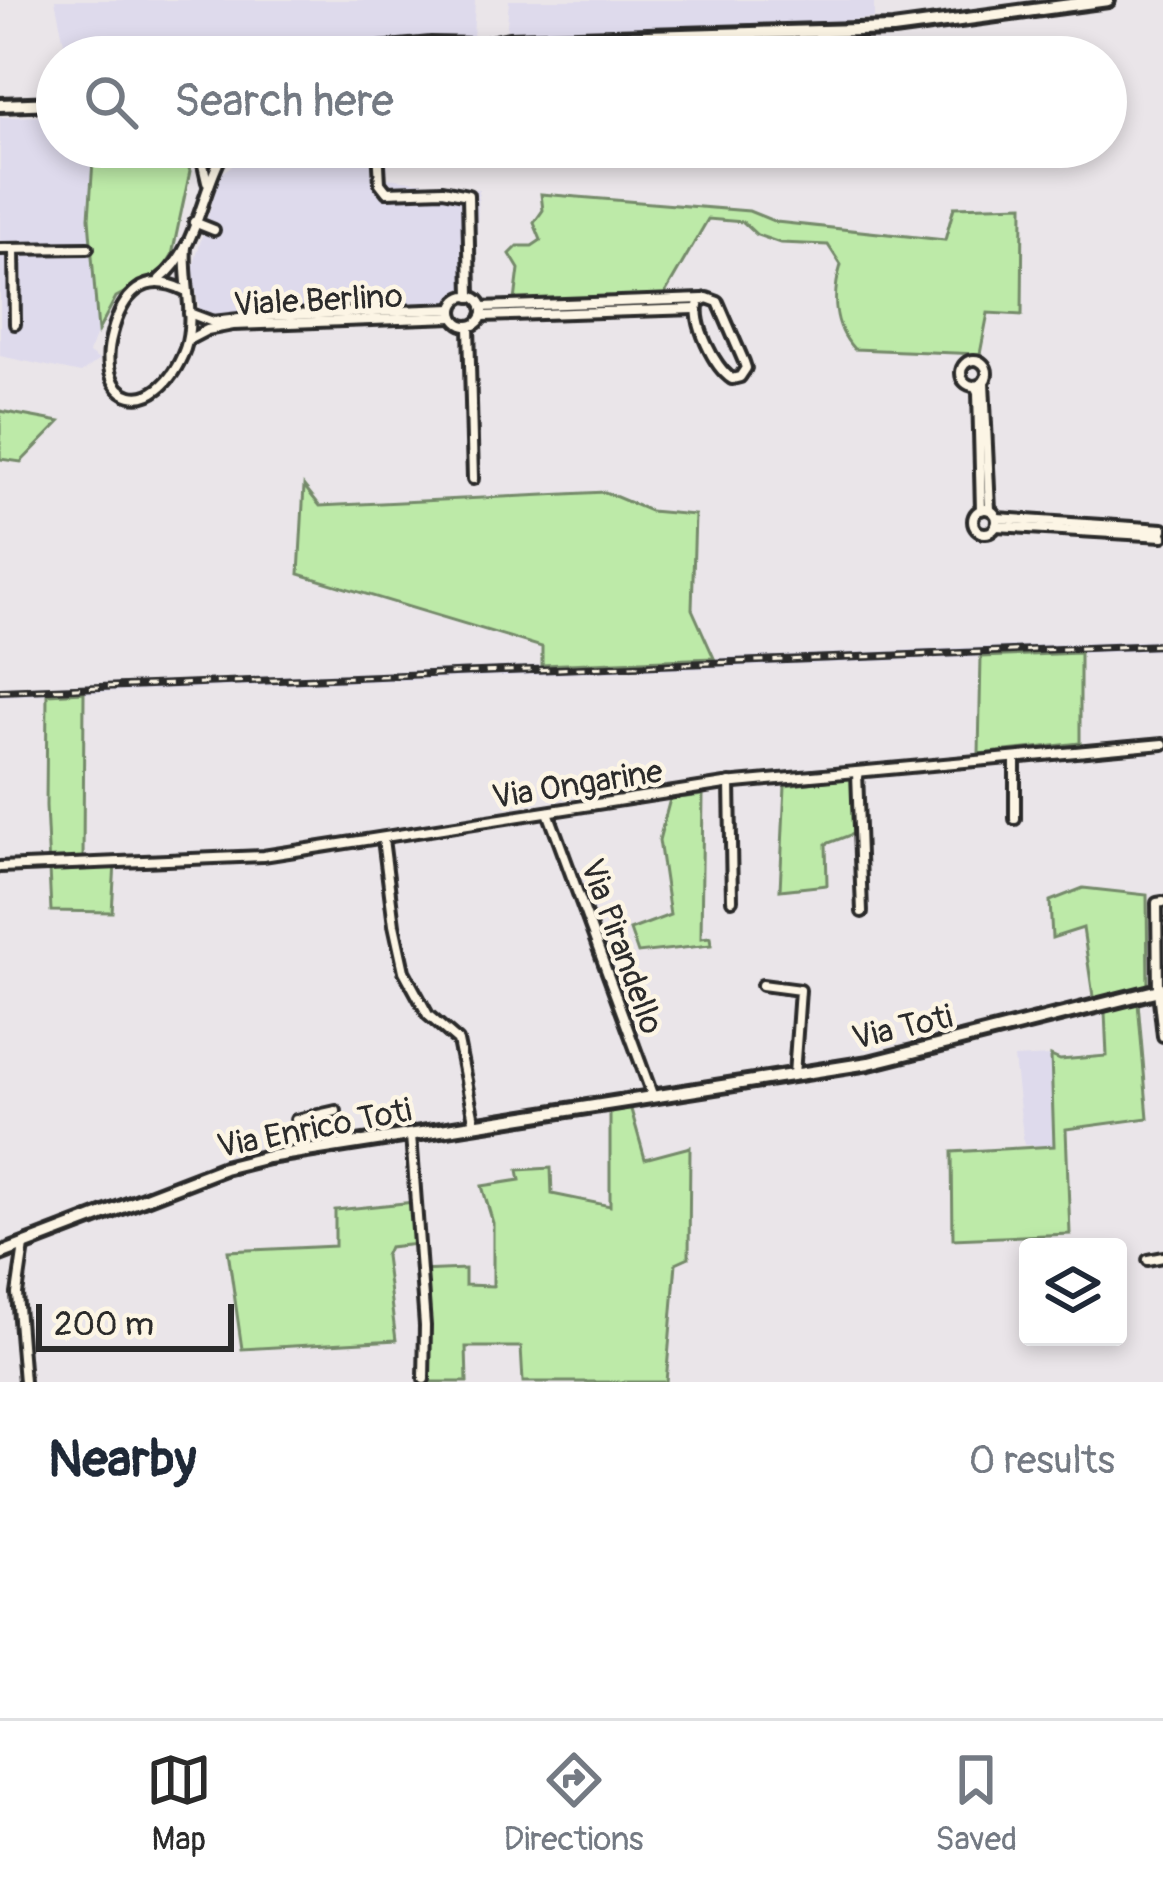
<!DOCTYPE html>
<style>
:root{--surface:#fff;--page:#f2f2f3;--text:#1f2937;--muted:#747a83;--line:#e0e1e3;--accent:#2b2b2b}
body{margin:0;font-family:Pangolin,sans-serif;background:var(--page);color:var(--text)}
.controls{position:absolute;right:36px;bottom:36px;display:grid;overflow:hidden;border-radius:12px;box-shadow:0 6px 18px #0003}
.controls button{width:108px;height:108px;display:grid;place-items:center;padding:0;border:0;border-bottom:3px solid var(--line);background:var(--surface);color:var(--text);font:60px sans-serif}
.scale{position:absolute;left:36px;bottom:30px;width:198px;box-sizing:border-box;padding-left:12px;border:6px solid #2b2b2b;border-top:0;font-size:33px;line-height:42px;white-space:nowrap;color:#2b2b2b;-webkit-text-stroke:9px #fcf5e5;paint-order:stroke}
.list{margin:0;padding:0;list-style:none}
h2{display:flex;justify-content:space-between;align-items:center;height:156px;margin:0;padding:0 48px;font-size:51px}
h2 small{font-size:39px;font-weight:400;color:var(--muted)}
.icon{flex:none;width:66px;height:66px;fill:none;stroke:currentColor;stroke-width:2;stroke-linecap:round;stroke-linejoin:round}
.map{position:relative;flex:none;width:1163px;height:1382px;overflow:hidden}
.search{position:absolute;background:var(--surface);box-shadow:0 6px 18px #0003;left:36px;right:36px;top:36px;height:132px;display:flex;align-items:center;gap:30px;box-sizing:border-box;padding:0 42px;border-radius:66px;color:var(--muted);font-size:45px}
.sheet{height:336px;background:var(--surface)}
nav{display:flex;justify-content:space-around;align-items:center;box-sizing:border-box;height:168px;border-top:3px solid var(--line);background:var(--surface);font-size:33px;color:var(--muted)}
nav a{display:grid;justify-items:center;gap:6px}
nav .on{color:var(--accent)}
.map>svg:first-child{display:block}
</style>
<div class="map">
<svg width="1163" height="1382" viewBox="0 0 1163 1382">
<rect width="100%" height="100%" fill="#eae5e9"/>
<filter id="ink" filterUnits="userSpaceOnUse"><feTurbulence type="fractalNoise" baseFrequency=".00833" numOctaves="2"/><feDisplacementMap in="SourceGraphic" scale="24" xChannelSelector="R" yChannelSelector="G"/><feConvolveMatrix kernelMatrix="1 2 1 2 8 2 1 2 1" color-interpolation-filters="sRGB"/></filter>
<g filter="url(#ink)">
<g fill="#dedaec">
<polygon points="55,0 475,0 473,39 245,57 67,57"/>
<polygon points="509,0 874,0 874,18 799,25 506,37"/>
<polygon points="57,116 57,147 94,147 89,218 98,331 89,353 99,360 81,373 0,356 0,117"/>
<polygon points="258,147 389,147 387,178 479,190 474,292 460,294 449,304 212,317 200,311 192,271 220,174"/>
<polygon points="1163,640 1163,650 0,696 0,687"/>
<polygon points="1051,1056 1054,1146 1024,1145 1014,1058"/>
</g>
<g fill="#bdeaa8" stroke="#748a6a" stroke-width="3">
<polygon points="94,147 181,147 190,171 172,255 161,273 116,297 98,331 89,218"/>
<path d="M541,194L749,211L776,222L945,240L954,207L1023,205L1022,315L988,313L980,354L854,349C833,326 832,295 841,265L828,245L780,243L757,235L743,222L708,219L664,295L515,301L519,269L510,254L518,246H532L541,240L534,223L543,210Z"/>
<polygon points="0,411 60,422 21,462 0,459"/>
<polygon points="304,486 320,506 605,492 650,511 695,515 692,609 714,658 542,665 542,647 299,574"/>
<polygon points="1080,653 1080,743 979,754 981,657"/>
<polygon points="84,692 83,863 115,863 112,912 51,911 46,806 47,694"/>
<polygon points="857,777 853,834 826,844 827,885 780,890 785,786"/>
<polygon points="703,795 701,938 710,937 711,945 638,953 630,930 670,915 659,840 670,799"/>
<polygon points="1083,888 1147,895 1148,988 1094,1003 1083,928 1052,938 1050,901"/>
<polygon points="1138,1003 1148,1118 1066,1129 1070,1234 953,1239 952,1152 1054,1146 1051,1056 1060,1060 1107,1056 1105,1012"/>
<polygon points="630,1106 645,1159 690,1147 689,1257 676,1263 666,1382 523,1382 521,1347 466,1347 467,1382 424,1382 419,1271 465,1269 465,1285 493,1286 493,1223 482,1186 520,1180 518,1170 551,1168 552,1194 610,1206 610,1110"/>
<polygon points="415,1202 418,1244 389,1247 385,1256 396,1340 242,1349 228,1251 335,1246 335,1210"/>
</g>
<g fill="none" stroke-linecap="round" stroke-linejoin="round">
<defs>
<g id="minor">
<polyline points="281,57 431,43 477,44"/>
<polyline points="50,87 57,86"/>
<polyline points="199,147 207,182"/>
<polyline points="378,147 380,183 387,192 443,190 468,195 470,297"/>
<polyline points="194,222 214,230"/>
<polyline points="0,249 88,248"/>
<polyline points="14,249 15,324"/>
<path d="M160,279C196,252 201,194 222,155"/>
<path d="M184,290C144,270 122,295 112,334C93,403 156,425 185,349C196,317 183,280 186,246"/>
<circle cx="468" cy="311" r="15"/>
<path d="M707,298L718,302L744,362L746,368L740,377L732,379C714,367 692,322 699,302Z"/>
<polyline points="482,307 703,299"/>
<polyline points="189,313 213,322 265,316 453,309"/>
<polyline points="482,316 695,309"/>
<polyline points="469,326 473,479"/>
<polyline points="188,340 207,330 233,325 454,317"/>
<circle cx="974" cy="373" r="13"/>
<polyline points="984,382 990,510"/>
<polyline points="975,386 978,392 981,510"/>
<circle cx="985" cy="521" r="12"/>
<polyline points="997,518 1163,529"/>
<polyline points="996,526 1163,536"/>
<polyline points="1015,759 1015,819"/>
<polyline points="857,772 862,912"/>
<polyline points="730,783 732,900"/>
<polyline points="548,812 653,1097"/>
<polyline points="383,839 394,925 404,971 428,1015 458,1041 475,1125"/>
<polyline points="0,867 263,856 725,784 1163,744"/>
<polyline points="1163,902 1157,903 1158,990 1163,1036"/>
<polyline points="762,985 800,990 794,1075"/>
<polyline points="411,1135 425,1326 424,1379"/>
<polyline points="301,1152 296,1120 336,1111"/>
<polyline points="1148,1260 1163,1257"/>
<polyline points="24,1382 17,1294 24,1246"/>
</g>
<g id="major">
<polyline points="430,57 509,40 893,29 1108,0"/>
<polyline points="0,105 57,103"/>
<polyline points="202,147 222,155 247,147"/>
<polyline points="0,1254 224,1168 268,1157 869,1063 1163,989"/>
</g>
</defs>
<use href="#minor" stroke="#2b2b2b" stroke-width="16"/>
<use href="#major" stroke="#2b2b2b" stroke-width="20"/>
<use href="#minor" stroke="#fcf5e5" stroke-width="8"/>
<use href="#major" stroke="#fcf5e5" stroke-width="10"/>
<defs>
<polyline id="rail" points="0,691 1163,645"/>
</defs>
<use href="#rail" stroke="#2b2b2b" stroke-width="8"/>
<use href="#rail" stroke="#fcf5e5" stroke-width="3" stroke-dasharray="9" stroke-linecap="butt"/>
</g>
</g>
<g text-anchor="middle" stroke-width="9" stroke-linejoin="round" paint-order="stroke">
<g font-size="33" fill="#2b2b2b" stroke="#fcf5e5">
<text transform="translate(318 299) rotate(-3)" y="12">Viale Berlino</text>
<text transform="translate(577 783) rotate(-9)" y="12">Via Ongarine</text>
<text transform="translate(623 946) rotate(70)" y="12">Via Pirandello</text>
<text transform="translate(902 1026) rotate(-13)" y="12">Via Toti</text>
<text transform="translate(314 1127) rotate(-11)" y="12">Via Enrico Toti</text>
</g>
</g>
</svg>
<div class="controls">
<button><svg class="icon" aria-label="layers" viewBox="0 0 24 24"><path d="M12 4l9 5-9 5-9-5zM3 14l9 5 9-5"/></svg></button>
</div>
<div class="scale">200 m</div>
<div class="search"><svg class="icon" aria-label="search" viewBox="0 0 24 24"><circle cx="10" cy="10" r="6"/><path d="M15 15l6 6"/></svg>Search here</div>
</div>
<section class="sheet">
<h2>Nearby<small>0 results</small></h2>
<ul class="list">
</ul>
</section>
<nav>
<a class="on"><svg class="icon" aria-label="map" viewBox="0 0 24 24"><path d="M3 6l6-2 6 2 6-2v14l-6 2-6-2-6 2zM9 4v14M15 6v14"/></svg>Map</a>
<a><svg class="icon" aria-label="directions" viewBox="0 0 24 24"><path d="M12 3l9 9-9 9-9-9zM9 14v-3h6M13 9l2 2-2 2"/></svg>Directions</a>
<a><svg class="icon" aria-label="saved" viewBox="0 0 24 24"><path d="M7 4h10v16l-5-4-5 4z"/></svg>Saved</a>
</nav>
